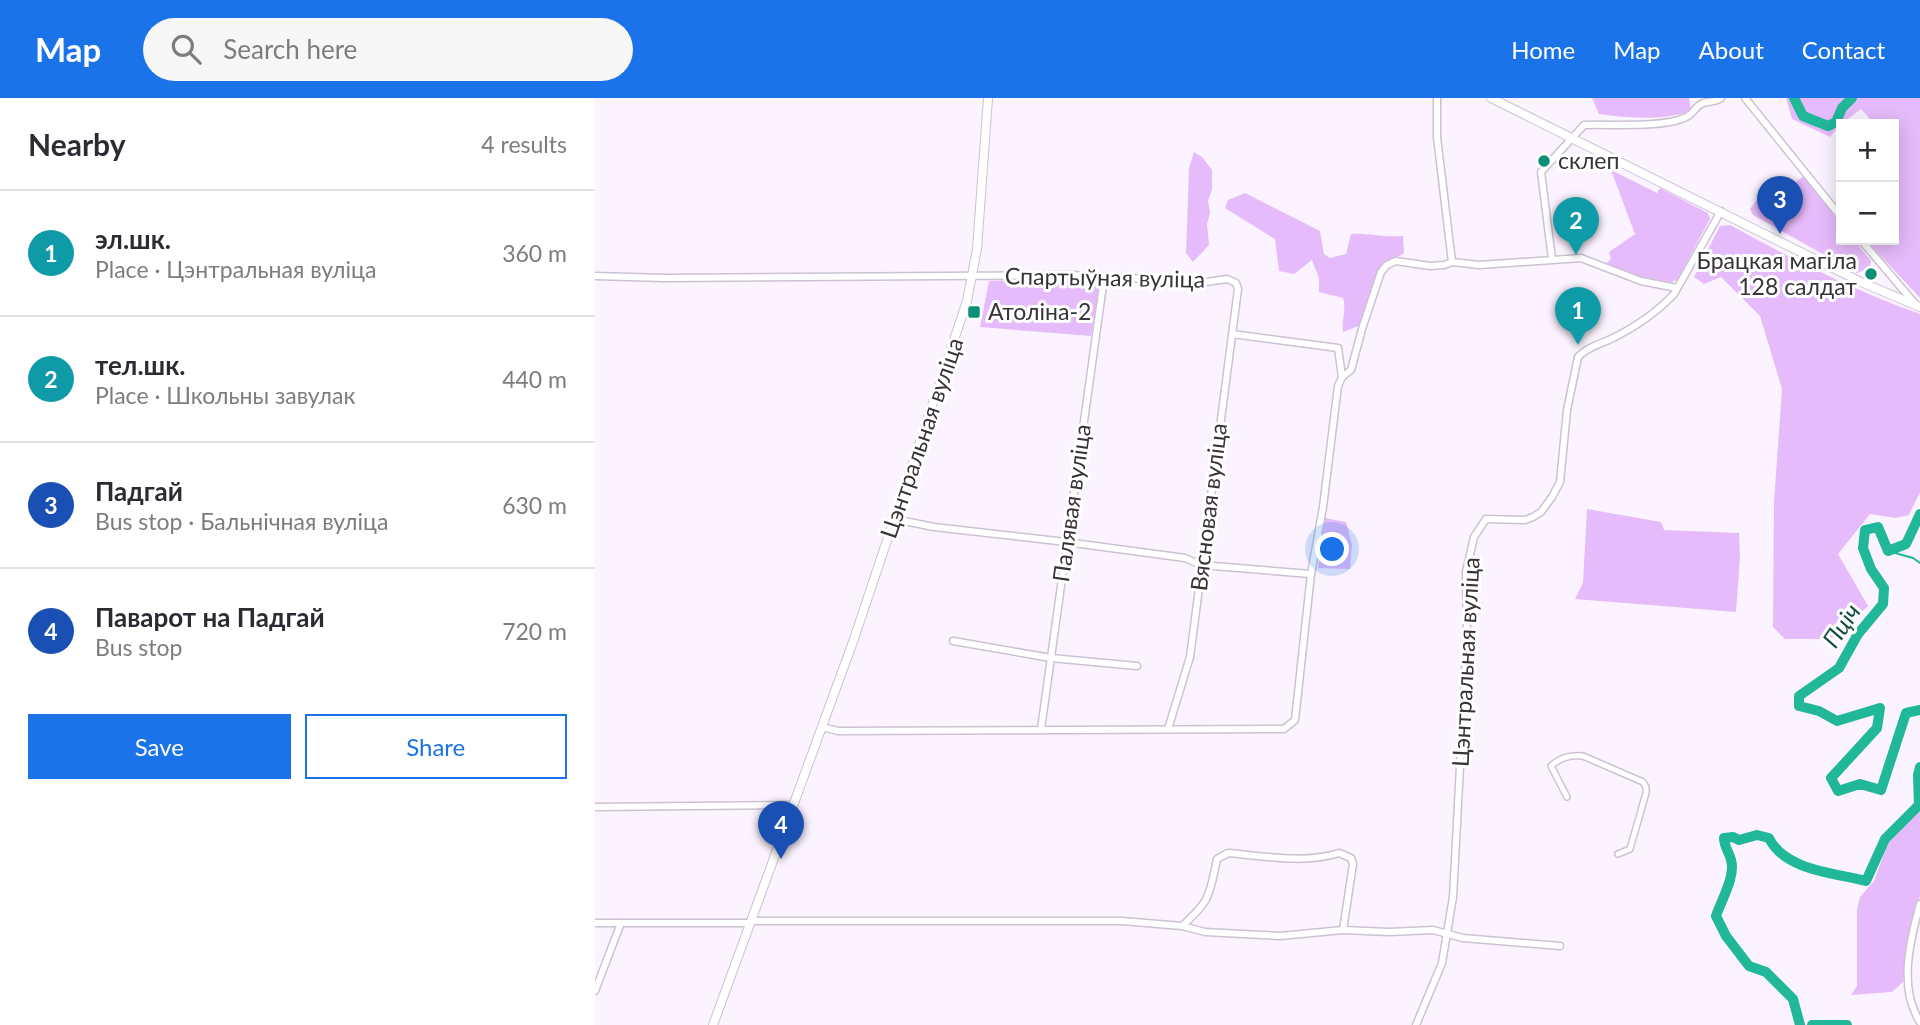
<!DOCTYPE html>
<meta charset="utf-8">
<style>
:root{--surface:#fff;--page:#f7f7f7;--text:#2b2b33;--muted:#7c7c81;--line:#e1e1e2;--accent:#1a73e8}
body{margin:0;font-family:Lato,sans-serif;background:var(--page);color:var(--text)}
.controls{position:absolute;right:21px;top:21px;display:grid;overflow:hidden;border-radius:0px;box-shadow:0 4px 18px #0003}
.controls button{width:63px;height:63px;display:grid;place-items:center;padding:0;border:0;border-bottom:2px solid var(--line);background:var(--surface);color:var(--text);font:35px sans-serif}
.you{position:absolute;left:738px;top:452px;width:24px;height:24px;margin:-18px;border:5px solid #fff;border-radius:50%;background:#1a73e8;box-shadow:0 0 0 10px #1a73e833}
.badge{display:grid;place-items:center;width:46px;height:46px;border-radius:50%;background:var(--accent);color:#fff;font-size:23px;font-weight:700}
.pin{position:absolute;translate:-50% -58px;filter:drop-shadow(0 2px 4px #0008)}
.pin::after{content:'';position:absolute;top:37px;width:24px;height:21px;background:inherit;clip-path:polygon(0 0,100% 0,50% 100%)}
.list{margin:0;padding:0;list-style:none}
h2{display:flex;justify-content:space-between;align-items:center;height:91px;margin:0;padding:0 28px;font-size:30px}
h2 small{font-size:23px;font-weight:400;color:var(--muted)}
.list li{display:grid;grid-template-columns:46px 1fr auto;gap:21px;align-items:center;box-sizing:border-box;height:126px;padding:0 28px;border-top:2px solid var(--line)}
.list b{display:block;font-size:26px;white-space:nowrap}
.list p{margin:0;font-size:23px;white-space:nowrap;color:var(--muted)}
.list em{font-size:23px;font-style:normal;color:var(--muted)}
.actions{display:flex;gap:14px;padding:21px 28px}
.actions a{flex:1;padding:16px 0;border:2px solid var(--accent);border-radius:0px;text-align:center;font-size:24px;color:var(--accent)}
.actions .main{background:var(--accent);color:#fff}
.icon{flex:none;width:38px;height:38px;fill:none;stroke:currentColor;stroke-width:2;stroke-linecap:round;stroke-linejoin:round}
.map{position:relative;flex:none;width:1325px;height:927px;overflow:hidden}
header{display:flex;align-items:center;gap:42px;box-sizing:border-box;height:98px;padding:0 35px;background:var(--accent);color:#fff}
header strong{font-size:33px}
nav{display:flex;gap:38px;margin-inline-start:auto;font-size:24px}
.search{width:490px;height:63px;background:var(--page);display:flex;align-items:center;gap:18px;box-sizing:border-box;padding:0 24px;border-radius:38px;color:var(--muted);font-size:26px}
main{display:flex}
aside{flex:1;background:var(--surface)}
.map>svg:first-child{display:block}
</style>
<header>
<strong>Map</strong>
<div class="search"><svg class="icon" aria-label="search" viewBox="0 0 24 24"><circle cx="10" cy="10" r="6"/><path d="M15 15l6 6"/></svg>Search here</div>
<nav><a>Home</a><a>Map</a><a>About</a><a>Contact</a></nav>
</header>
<main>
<aside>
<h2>Nearby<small>4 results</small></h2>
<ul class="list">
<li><span class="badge" style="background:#0f9aa8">1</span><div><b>эл.шк.</b><p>Place · Цэнтральная вуліца</p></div><em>360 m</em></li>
<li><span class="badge" style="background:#0f9aa8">2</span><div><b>тел.шк.</b><p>Place · Школьны завулак</p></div><em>440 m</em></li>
<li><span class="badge" style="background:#1a4fb4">3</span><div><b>Падгай</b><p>Bus stop · Бальнічная вуліца</p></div><em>630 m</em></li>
<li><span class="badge" style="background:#1a4fb4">4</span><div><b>Паварот на Падгай</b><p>Bus stop</p></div><em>720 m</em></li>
</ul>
<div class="actions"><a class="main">Save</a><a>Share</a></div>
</aside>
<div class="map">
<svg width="1325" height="927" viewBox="0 0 1325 927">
<rect width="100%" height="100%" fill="#fbf3ff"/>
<g fill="#e6bbfb">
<path d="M997,0H1094L1096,13C1065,23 1035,20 1004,16Z"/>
<polygon points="1191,0 1325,0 1325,200 1271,142 1299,142 1299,26 1280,26 1266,11 1246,26 1235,39 1197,21"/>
<polygon points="599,54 607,59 617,72 617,91 613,103 615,115 612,126 614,147 598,164 591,155 594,70"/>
<path d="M1016,72L1062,95L1065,90L1113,115L1115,121L1082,182C1061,191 1031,174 1010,167L1016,161L1014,154L1040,136Z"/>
<polygon points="1209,78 1246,126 1246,142 1259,142 1276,163 1275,169 1262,175 1158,117 1155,111 1161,103 1175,93 1181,98"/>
<path d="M650,95L725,133L729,156L735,160L751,156L756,136C774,135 788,140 808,138L809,155C802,160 795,161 789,167C779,179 772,211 766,227L748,234C746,222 752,211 748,200L724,194V180L717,162L699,176L684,173L680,141L630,110L633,102Z"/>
<path d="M1135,127C1197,161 1258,192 1325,216V394L1314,417L1301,420L1275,416L1243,456L1273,508L1236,541H1190L1178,529L1179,404L1187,291L1165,218L1126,179L1109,186L1099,179L1125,128Z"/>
<polygon points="477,180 505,183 496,238 385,229 394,183"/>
<polygon points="992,411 1066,424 1069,432 1144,435 1145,458 1141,514 980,501 988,485"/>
<polygon points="730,420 751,424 757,447 755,471 723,470"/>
<polygon points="1325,708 1325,799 1314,843 1308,884 1297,894 1256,897 1262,888 1262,811 1265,799 1279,783 1293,745"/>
</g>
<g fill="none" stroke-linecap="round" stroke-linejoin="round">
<polyline stroke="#21b799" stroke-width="2" points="1293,453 1318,460 1325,465"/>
<g stroke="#21b799" stroke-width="10">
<polyline points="1199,0 1208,18 1233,28 1241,24 1247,10 1257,0"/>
<polyline points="1325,416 1311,446 1293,453 1283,429 1270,432 1268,450 1276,471 1289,490 1288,506 1263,536 1244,570 1204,598 1204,608 1224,613 1242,623 1285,610 1282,630 1236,680 1243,693 1265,686 1286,692 1311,615 1325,612"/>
<path d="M1205,927L1198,901L1171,874L1154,868L1131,838L1121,818C1126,803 1141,778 1136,762C1134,753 1129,749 1129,740L1138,739L1144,742L1162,737L1174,740C1189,772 1239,775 1271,783L1290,741L1324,707L1323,677L1325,669"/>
<polyline points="1217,927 1252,927"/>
</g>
<defs>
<path id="pedestrian" d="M972,699L956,668C966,659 975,657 988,658L1048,684L1051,689V695L1035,751L1023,756"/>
<g id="minor">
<polyline points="842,0 842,39 857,164"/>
<polyline points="1150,0 1246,119"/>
<polyline points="1266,142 1321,207"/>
<path d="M957,161L946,74L989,27C1017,26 1065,30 1089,20C1097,18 1099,10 1106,6C1113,2 1120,5 1126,0"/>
<polyline points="0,178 70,180 476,177 611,184 632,181 641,185 643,191 595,559 573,631"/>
<polyline points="637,236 743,250 747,279"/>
<polyline points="747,279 756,272 767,231 786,174 792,167 801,163 835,168 849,167 857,164 884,167 986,160 1046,183 1082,190"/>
<polyline points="299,421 339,429 471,444 590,460 606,467 716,476"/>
<polyline points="358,543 456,560 542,568"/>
<polyline points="227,629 243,633 689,631 700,622 716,476 728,409 743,288 747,279"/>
<polyline points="446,631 509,180"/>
<polyline points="0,709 198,707"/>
<path d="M1325,806C1315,842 1303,890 1325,924"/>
<polyline points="156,823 527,823 587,828 610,834 685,838 748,832 794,834 838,832 868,840 965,848"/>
<polyline points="0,825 155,825"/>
<path d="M587,828C616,802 614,798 622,761L633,755C669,758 710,766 744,755L756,760L758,766L748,832"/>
<polyline points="0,893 26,825"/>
<path d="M821,927L847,865L858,799L872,538L871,474L879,439L891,421L930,422L938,419L946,414L957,399L965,384L972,312L983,259C992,249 1006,246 1018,240C1040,229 1062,214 1079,196L1126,113"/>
</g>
<g id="tertiary">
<polyline points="896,0 1266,184 1325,209"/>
<polyline points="118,927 259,541 372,203 382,151 393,0"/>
</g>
</defs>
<use href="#pedestrian" stroke="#ccc2d1" stroke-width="8"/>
<use href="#minor" stroke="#ccc2d1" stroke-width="9"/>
<use href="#tertiary" stroke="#ccc2d1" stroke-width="10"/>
<use href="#pedestrian" stroke="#fff" stroke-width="5"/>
<use href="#minor" stroke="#fff" stroke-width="6"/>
<use href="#tertiary" stroke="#fff" stroke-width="8"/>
</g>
<g fill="#0c8f77" stroke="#fff" stroke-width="2.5">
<circle cx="949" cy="63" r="7"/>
<circle cx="1276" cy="176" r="7"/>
<rect x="372" y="207" width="14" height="14" rx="3.5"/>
</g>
<g text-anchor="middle" stroke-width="6" stroke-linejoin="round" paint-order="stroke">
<g font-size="23" fill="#373339" stroke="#fff" text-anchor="start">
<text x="963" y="71">склеп</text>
<text x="1262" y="171" text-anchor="end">Брацкая магіла<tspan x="1262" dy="26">128 салдат</tspan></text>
<text x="393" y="222">Атоліна-2</text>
</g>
<g font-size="23" fill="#373339" stroke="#fff">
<text transform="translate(510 180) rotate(1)" y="8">Спартыўная вуліца</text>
<text transform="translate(327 340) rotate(-71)" y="8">Цэнтральная вуліца</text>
<text transform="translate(477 405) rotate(-82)" y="8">Палявая вуліца</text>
<text transform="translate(614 409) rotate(-83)" y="8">Вясновая вуліца</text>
<text transform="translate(871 564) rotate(-87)" y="8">Цэнтральная вуліца</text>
</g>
<g font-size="24" font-style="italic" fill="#144d40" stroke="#fff">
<text transform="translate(1247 528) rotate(-56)" y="8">Пціч</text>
</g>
</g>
</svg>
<div class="controls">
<button>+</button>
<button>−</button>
</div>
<div class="you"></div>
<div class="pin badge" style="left:983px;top:247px;background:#0f9aa8">1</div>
<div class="pin badge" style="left:981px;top:157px;background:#0f9aa8">2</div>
<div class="pin badge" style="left:1185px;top:136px;background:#1a4fb4">3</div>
<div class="pin badge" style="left:186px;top:761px;background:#1a4fb4">4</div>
</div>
</main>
